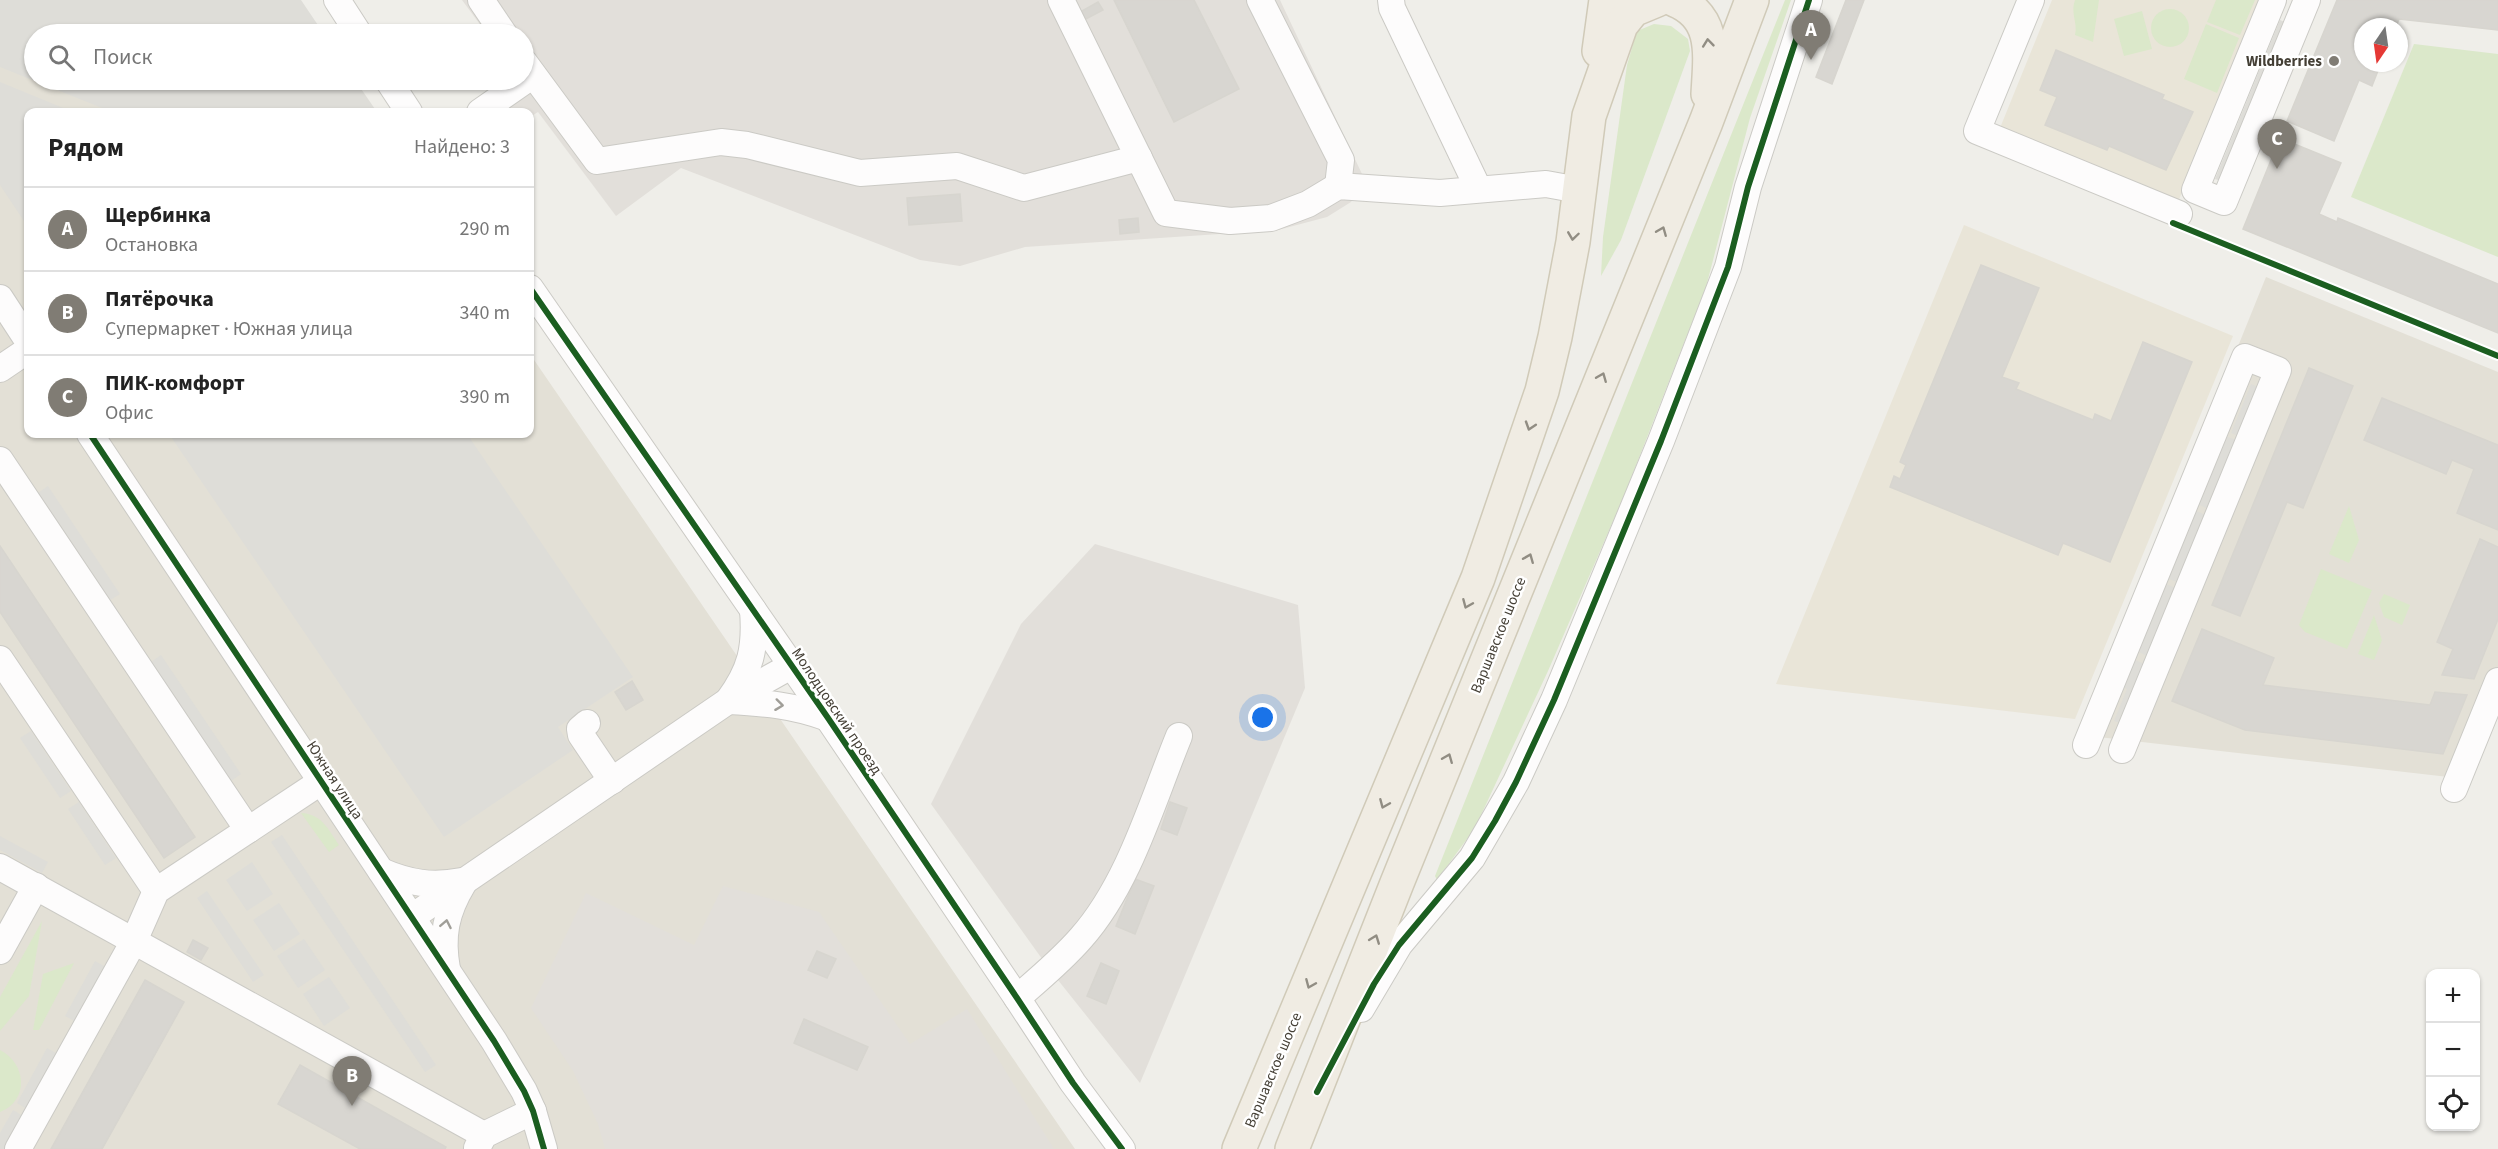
<!DOCTYPE html>
<html lang="ru">
<meta charset="utf-8">
<style>
:root{--surface:#fff;--page:#f2f2f2;--text:#222;--muted:#767676;--line:#e0e0e0;--accent:#807c74}
body{margin:0;font-family:"Source Sans 3",sans-serif;background:var(--page);color:var(--text)}
.controls{position:absolute;right:18px;bottom:18px;display:grid;overflow:hidden;border-radius:12px;box-shadow:0 2px 4px #0004}
.controls button{width:54px;height:54px;display:grid;place-items:center;padding:0;border:0;border-bottom:2px solid var(--line);background:var(--surface);color:var(--text);font:30px sans-serif}
.compass{position:absolute;left:2354px;top:18px;width:54px;height:54px;border-radius:50%;background:var(--surface);box-shadow:0 2px 4px #0004;rotate:193deg}
.you{position:absolute;left:1263px;top:718px;width:21px;height:21px;margin:-15px;border:4px solid #fff;border-radius:50%;background:#1a73e8;box-shadow:0 0 0 9px #1a73e833}
.badge{display:grid;place-items:center;width:39px;height:39px;border-radius:50%;background:var(--accent);color:#fff;font-size:20px;font-weight:700}
.pin{position:absolute;translate:-50% -50px;filter:drop-shadow(0 2px 3px #0008)}
.pin::after{content:'';position:absolute;top:32px;width:21px;height:18px;background:inherit;clip-path:polygon(0 0,100% 0,50% 100%)}
.list{margin:0;padding:0;list-style:none}
h2{display:flex;justify-content:space-between;align-items:center;height:78px;margin:0;padding:0 24px;font-size:26px}
h2 small{font-size:20px;font-weight:400;color:var(--muted)}
.list li{display:grid;grid-template-columns:39px 1fr auto;gap:18px;align-items:center;box-sizing:border-box;height:84px;padding:0 24px;border-top:2px solid var(--line)}
.list b{display:block;font-size:22px;white-space:nowrap}
.list p{margin:0;font-size:20px;white-space:nowrap;color:var(--muted)}
.list em{font-size:20px;font-style:normal;color:var(--muted)}
.icon{flex:none;width:33px;height:33px;fill:none;stroke:currentColor;stroke-width:2;stroke-linecap:round;stroke-linejoin:round}
.map{position:relative;flex:none;width:2498px;height:1149px;overflow:hidden}
.search{position:absolute;background:var(--surface);box-shadow:0 2px 4px #0004;left:24px;top:24px;width:510px;height:66px;display:flex;align-items:center;gap:15px;box-sizing:border-box;padding:0 21px;border-radius:33px;color:var(--muted);font-size:22px}
.panel{position:absolute;background:var(--surface);box-shadow:0 2px 4px #0004;left:24px;top:108px;width:510px;height:330px;border-radius:12px}
.map>svg:first-child{display:block}
</style>
<div class="map">
<svg width="2498" height="1149" viewBox="0 0 2498 1149">
<rect width="100%" height="100%" fill="#efeee9"/>
<g fill="#e3e0d6">
<polygon points="0,0 34,34 34,80 363,112 28,112 28,434 530,434 530,354 1075,1149 0,1149"/>
<polygon points="2266,277 2498,372 2498,700 2466,779 2081,735"/>
</g>
<g fill="#e2dfda">
<polygon points="462,0 1280,0 1362,174 1362,187 1351,202 1327,217 1278,230 1025,247 960,266 920,260 681,168 616,216 538,112 530,117 530,112 505,112 480,80 524,80 524,34 487,34"/>
<polygon points="1095,544 1298,605 1305,688 1140,1083 1050,970 931,804 1021,624"/>
<polygon points="723,886 819,912 910,1044 967,1009 1054,1149 605,1149 598,1124 573,1071 531,1008 586,893 694,945"/>
</g>
<g fill="#e9e5d8">
<polygon points="2052,0 2260,0 2178,202 2000,128"/>
<polygon points="1964,225 2233,336 2075,719 1776,684"/>
</g>
<g fill="#dbe8ca">
<polygon points="1785,0 1791,0 1750,118 1706,287 1624,496 1548,671 1475,828 1437,880 1435,876"/>
<path d="M2075,0H2099L2093,42L2075,35C2078,23 2070,13 2075,0Z"/>
<polygon points="2216,0 2255,0 2240,35 2207,22"/>
<circle cx="2170" cy="28" r="19"/>
<polygon points="2142,11 2152,49 2124,56 2114,19"/>
<polygon points="1654,24 1671,26 1688,39 1690,51 1621,240 1601,276 1603,237 1627,65 1637,31"/>
<polygon points="2206,24 2239,38 2217,93 2184,79"/>
<polygon points="2414,44 2498,54 2498,257 2351,197"/>
<polygon points="2349,506 2359,540 2349,563 2329,554"/>
<polygon points="2321,569 2372,590 2347,649 2305,632 2299,625"/>
<polygon points="2384,594 2410,605 2402,625 2384,617 2379,603"/>
<polygon points="2374,615 2382,640 2374,660 2358,654"/>
<path d="M301,813C322,814 328,829 339,845L329,852Z"/>
<polygon points="42,921 29,996 0,1031 0,997"/>
<polygon points="74,963 39,1030 33,1030 43,974"/>
<path d="M0,1050C26,1063 30,1100 0,1112Z"/>
</g>
<g fill="#deddd8">
<polygon points="0,0 301,0 324,34 34,34 34,80 355,80 377,112 112,112 0,67"/>
<polygon points="2280,20 2287,23 2221,181 2215,179"/>
<polygon points="0,82 73,112 28,112 28,227 0,185"/>
<polygon points="2251,384 2261,388 2241,437 2231,433"/>
<polygon points="169,434 467,434 633,677 558,727 573,750 444,837"/>
<polygon points="2225,436 2239,441 2211,510 2197,504"/>
<polygon points="48,486 120,594 110,600 38,493"/>
<polygon points="2194,510 2208,516 2180,583 2166,578"/>
<polygon points="2164,583 2178,589 2150,657 2136,651"/>
<polygon points="161,655 241,774 231,781 151,662"/>
<polygon points="2133,659 2147,665 2122,724 2114,721 2127,689 2122,686"/>
<polygon points="31,731 71,791 60,798 20,738"/>
<polygon points="79,802 116,858 105,865 68,809"/>
<polygon points="282,835 436,1065 425,1072 271,842"/>
<polygon points="0,836 48,862 42,873 0,850"/>
<polygon points="252,862 273,894 247,911 226,880"/>
<polygon points="207,891 264,975 253,982 197,898"/>
<polygon points="279,903 300,934 274,951 253,920"/>
<polygon points="304,939 325,970 298,988 277,956"/>
<polygon points="95,961 106,967 76,1022 65,1016"/>
<polygon points="329,977 350,1008 324,1026 303,994"/>
<polygon points="47,1048 58,1054 27,1109 17,1103"/>
<polygon points="13,1110 23,1116 5,1149 0,1149 0,1133"/>
</g>
<g fill="#d8d6d1" stroke="#d7d5cf" stroke-width="1.5">
<polygon points="1114,0 1194,0 1239,89 1174,122"/>
<polygon points="1846,0 1864,0 1832,84 1816,77"/>
<polygon points="2337,0 2498,0 2498,30 2399,19 2396,27 2363,27 2363,63 2381,63 2372,86 2359,80 2334,141 2287,121"/>
<polygon points="1098,2 1103,10 1084,20 1080,12"/>
<polygon points="2056,50 2164,95 2162,99 2193,112 2166,170 2109,146 2107,150 2045,125 2057,97 2040,90"/>
<polygon points="2280,138 2341,163 2319,214 2337,222 2338,218 2498,284 2498,333 2243,229"/>
<polygon points="960,194 962,221 909,225 907,198"/>
<polygon points="1138,218 1139,232 1120,234 1119,220"/>
<polygon points="1981,265 2039,288 2002,377 2019,383 2016,389 2093,420 2095,414 2111,421 2143,342 2192,362 2110,562 2063,543 2058,555 1890,487 1894,476 1900,479 1902,474 1906,465 1900,462"/>
<polygon points="2309,368 2353,386 2303,508 2287,502 2240,616 2212,605"/>
<polygon points="2382,398 2498,445 2498,530 2457,513 2474,469 2452,460 2446,474 2364,440"/>
<polygon points="2480,539 2498,547 2498,619 2474,679 2442,675 2453,649 2437,642"/>
<polygon points="0,546 195,837 164,858 0,612"/>
<polygon points="2202,629 2274,658 2263,685 2430,705 2435,692 2467,695 2443,754 2245,730 2172,701"/>
<polygon points="632,681 643,700 626,710 615,692"/>
<polygon points="1170,802 1187,808 1177,835 1161,829"/>
<polygon points="1135,879 1154,886 1135,934 1116,926"/>
<polygon points="193,940 208,948 201,960 187,952"/>
<polygon points="817,951 836,959 827,978 808,970"/>
<polygon points="1101,963 1119,971 1106,1004 1087,996"/>
<polygon points="145,980 184,1002 148,1067 102,1149 51,1149"/>
<polygon points="804,1019 868,1047 857,1070 794,1043"/>
<polygon points="300,1065 446,1147 445,1149 360,1149 278,1104"/>
</g>
<g fill="none" stroke-linecap="round" stroke-linejoin="round">
<defs>
<g id="minor">
<polyline points="337,0 359,34"/>
<polyline points="481,0 504,34"/>
<polyline points="1061,0 1166,213 1230,221 1271,218 1308,204 1338,186 1440,193 1546,184 1579,190"/>
<polyline points="1260,0 1341,160 1338,186"/>
<polyline points="1391,0 1392,8 1478,188"/>
<polyline points="2031,0 1977,131 2179,214"/>
<polyline points="2273,0 2195,190 2224,202 2307,0"/>
<polyline points="524,62 597,161 721,142 747,145 860,173 957,166 1024,188 1139,158"/>
<polyline points="388,80 409,112"/>
<polyline points="480,112 533,75"/>
<polyline points="530,288 828,718 1017,998 1073,1083 1122,1149"/>
<polyline points="0,298 28,341"/>
<polyline points="0,369 28,350"/>
<polyline points="90,434 494,1041 524,1091 533,1111 544,1149"/>
<polyline points="0,460 248,830"/>
<polyline points="0,659 156,891"/>
<path d="M728,701C765,703 793,705 828,718"/>
<path d="M728,701C751,670 756,648 753,610"/>
<polyline points="587,723 580,729 581,735 612,781"/>
<polyline points="2086,745 2245,357 2278,370 2122,750"/>
<polyline points="2454,789 2498,681"/>
<polyline points="0,867 484,1135"/>
<path d="M381,871C409,883 432,887 462,881"/>
<polyline points="412,917 728,701 791,666"/>
<polyline points="0,951 36,886"/>
<path d="M447,969C441,936 446,912 463,884"/>
<path d="M1017,998C1039,979 1062,960 1081,938C1129,884 1152,802 1179,736"/>
<polyline points="1361,1009 1399,945 1472,858 1516,782 1554,700 1661,441 1728,267 1748,187 1809,0"/>
<polyline points="477,1148 484,1135 533,1111"/>
<polyline points="18,1149 134,941 156,891 322,781"/>
</g>
<g id="major">
<path d="M1675,0C1717,17 1710,56 1708,94"/>
<polyline points="1599,51 1606,0"/>
<polyline points="1239,1149 1478,578 1542,391 1555,337 1573,242 1589,116 1621,25 1633,10 1657,0"/>
<polyline points="1292,1149 1397,883 1706,122 1752,0"/>
</g>
</defs>
<use href="#minor" stroke="#cbcac5" stroke-width="28"/>
<use href="#major" stroke="#d0cab8" stroke-width="36"/>
<use href="#minor" stroke="#fdfcfc" stroke-width="26"/>
<use href="#major" stroke="#f0ece3" stroke-width="33"/>
<defs>
<g id="cycleway">
<polyline points="2173,223 2498,356"/>
<polyline points="530,288 828,718 1017,998 1073,1083 1122,1149"/>
<polyline points="90,434 494,1041 524,1091 533,1111 544,1149"/>
<polyline points="1317,1092 1374,984 1399,945 1472,858 1495,821 1516,782 1554,700 1661,441 1728,267 1748,187 1809,0"/>
</g>
</defs>
<use href="#cycleway" stroke="#fff" stroke-width="10"/>
<use href="#cycleway" stroke="#1b5e20" stroke-width="6"/>
</g>
<defs><path id="oneway-chevron" d="M-2-3.5L2.5 0L-2 3.5" fill="none" stroke-width="1.6" stroke-linecap="round" stroke-linejoin="round" transform="scale(1.5)"/></defs>
<g stroke="#918d83">
<use href="#oneway-chevron" transform="translate(1708 43) rotate(-96)"/>
<use href="#oneway-chevron" transform="translate(1662 231) rotate(-68)"/>
<use href="#oneway-chevron" transform="translate(1573 236) rotate(98)"/>
<use href="#oneway-chevron" transform="translate(1602 377) rotate(-68)"/>
<use href="#oneway-chevron" transform="translate(1530 426) rotate(108)"/>
<use href="#oneway-chevron" transform="translate(1529 558) rotate(-68)"/>
<use href="#oneway-chevron" transform="translate(1467 604) rotate(113)"/>
<use href="#oneway-chevron" transform="translate(1448 758) rotate(-68)"/>
<use href="#oneway-chevron" transform="translate(1384 804) rotate(113)"/>
<use href="#oneway-chevron" transform="translate(1375 939) rotate(-69)"/>
<use href="#oneway-chevron" transform="translate(1310 984) rotate(113)"/>
</g>
<g stroke="#a09e98">
<use href="#oneway-chevron" transform="translate(779 705) rotate(7)"/>
<use href="#oneway-chevron" transform="translate(446 924) rotate(-79)"/>
</g>
<circle fill="#807c74" stroke="#fff" stroke-width="2" cx="2334" cy="61" r="6"/>
<g text-anchor="middle" stroke-width="5" stroke-linejoin="round" paint-order="stroke">
<g font-size="15" font-weight="bold" fill="#443f35" stroke="#fff" text-anchor="end">
<text x="2322" y="66">Wildberries</text>
</g>
<g font-size="15" fill="#443f35" stroke="#fff">
<text transform="translate(1498 635) rotate(-68)" y="5">Варшавское шоссе</text>
<text transform="translate(837 711) rotate(56)" y="5">Молодцовский проезд</text>
<text transform="translate(335 780) rotate(57)" y="5">Южная улица</text>
<text transform="translate(1273 1070) rotate(-67)" y="5">Варшавское шоссе</text>
</g>
</g>
</svg>
<div class="controls">
<button>+</button>
<button>−</button>
<button><svg class="icon" aria-label="locate" viewBox="0 0 24 24"><circle cx="12" cy="12" r="6"/><path d="M12 2v4M12 18v4M2 12h4M18 12h4"/></svg></button>
</div>
<svg class="compass" viewBox="-18 -18 36 36"><path d="M0-13l5 13h-10z" fill="#e53935"/><path d="M0 13l5-13h-10z" fill="#767676"/></svg>
<div class="you"></div>
<div class="pin badge" style="left:1811px;top:60px">A</div>
<div class="pin badge" style="left:352px;top:1106px">B</div>
<div class="pin badge" style="left:2277px;top:169px">C</div>
<div class="search"><svg class="icon" aria-label="search" viewBox="0 0 24 24"><circle cx="10" cy="10" r="6"/><path d="M15 15l6 6"/></svg>Поиск</div>
<section class="panel">
<h2>Рядом<small>Найдено: 3</small></h2>
<ul class="list">
<li><span class="badge">A</span><div><b>Щербинка</b><p>Остановка</p></div><em>290 m</em></li>
<li><span class="badge">B</span><div><b>Пятёрочка</b><p>Супермаркет · Южная улица</p></div><em>340 m</em></li>
<li><span class="badge">C</span><div><b>ПИК-комфорт</b><p>Офис</p></div><em>390 m</em></li>
</ul>
</section>
</div>
